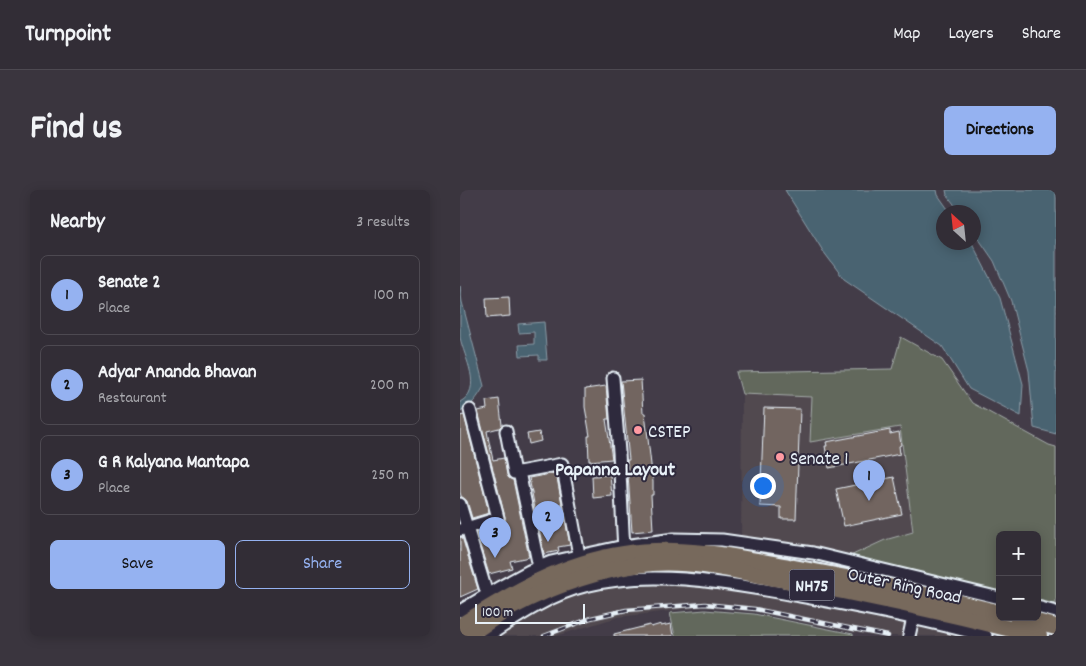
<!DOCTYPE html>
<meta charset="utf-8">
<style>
:root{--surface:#322d36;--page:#3a353e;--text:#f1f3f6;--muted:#a8a8ad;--line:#4d4951;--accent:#95b2f1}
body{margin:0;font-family:Dekko,sans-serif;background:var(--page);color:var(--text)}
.controls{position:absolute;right:15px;bottom:15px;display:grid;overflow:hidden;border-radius:8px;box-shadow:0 2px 12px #0003}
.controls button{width:45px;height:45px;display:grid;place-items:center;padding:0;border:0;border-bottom:1px solid var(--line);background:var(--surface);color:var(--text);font:25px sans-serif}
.compass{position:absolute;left:476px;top:15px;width:45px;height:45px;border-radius:50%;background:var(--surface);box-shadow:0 2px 12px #0003;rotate:333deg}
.scale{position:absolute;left:15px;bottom:12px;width:110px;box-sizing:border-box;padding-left:5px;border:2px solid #e8f1f8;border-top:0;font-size:14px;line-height:18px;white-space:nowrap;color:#e8f1f8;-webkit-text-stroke:4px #2f2a3d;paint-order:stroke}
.you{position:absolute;left:302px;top:295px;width:18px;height:18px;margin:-12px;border:4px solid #fff;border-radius:50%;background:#1a73e8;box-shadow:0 0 0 8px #1a73e833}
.badge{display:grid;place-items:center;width:32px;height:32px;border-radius:50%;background:var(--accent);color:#111;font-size:16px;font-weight:700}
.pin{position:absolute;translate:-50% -41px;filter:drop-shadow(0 1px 2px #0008)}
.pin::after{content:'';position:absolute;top:26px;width:18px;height:15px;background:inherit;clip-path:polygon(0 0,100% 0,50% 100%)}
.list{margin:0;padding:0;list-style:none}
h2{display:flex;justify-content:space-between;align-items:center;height:65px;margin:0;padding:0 20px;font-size:21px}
h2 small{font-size:16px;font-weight:400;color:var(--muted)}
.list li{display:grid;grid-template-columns:32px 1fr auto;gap:15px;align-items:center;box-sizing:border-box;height:80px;margin:0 10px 10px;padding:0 10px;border:1px solid var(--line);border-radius:8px}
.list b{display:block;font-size:19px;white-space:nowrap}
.list p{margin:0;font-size:16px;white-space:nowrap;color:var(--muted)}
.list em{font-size:16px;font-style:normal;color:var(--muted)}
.actions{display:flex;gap:10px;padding:15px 20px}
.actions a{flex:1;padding:11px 0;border:1px solid var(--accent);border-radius:8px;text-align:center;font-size:18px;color:var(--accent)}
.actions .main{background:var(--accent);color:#111}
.map{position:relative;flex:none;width:596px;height:446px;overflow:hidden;border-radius:8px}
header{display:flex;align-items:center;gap:30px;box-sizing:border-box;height:70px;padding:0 25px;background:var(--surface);border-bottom:1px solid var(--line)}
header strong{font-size:24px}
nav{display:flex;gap:28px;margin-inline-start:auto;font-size:18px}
.intro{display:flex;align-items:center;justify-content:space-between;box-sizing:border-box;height:120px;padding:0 30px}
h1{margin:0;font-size:35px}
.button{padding:12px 22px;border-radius:8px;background:var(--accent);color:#111;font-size:18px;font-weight:700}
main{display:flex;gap:30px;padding:0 30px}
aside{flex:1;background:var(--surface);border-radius:8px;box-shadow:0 2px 12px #0003}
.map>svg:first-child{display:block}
</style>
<header>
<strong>Turnpoint</strong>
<nav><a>Map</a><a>Layers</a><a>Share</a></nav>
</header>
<div class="intro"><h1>Find us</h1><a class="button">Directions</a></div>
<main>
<aside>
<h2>Nearby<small>3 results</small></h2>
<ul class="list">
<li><span class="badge">1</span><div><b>Senate 2</b><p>Place</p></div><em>100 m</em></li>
<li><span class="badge">2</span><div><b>Adyar Ananda Bhavan</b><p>Restaurant</p></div><em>200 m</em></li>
<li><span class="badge">3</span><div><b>G R Kalyana Mantapa</b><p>Place</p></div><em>250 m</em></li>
</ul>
<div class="actions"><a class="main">Save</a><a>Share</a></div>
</aside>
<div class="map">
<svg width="596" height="446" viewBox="0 0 596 446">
<rect width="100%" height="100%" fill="#433c48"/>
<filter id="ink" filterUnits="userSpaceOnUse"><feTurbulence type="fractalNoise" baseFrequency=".02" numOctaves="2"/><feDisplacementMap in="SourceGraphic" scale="10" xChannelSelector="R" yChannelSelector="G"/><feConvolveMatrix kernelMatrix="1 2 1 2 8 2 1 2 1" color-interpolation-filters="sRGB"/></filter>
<g filter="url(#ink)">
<g fill="#51484f">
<polygon points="433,179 453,343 425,350 388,367 281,347 282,204 276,182"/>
<polygon points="220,393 335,410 440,429 506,446 412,446 296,422 245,417 158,427 96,446 37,446 68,426 111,406 159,396"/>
</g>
<g fill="#62685b" stroke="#a5acaa">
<polygon points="441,147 482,170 512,213 589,255 596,257 596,414 577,410 577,345 540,345 540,402 388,367 425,350 453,342 440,237 350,252 352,207 282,204 276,182 432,179"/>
<polygon points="245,420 294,424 393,444 393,446 215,446 210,423"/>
</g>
<g fill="#4a6371" stroke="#899ca7">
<polygon points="325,0 477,0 478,5 490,22 483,22 483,52 512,53 540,108 563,194 561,226 509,199 482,156 384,89 363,61"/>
<polygon points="486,0 596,0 596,244 574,238 569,181 551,111 534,71 514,42 514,22 500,22 487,5"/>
<path d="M0,96L2,112L24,196C18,207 12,216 0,221V212C24,199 4,168 0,147C0,131 0,112 0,96Z"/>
<polygon points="84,132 87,170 79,170 79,165 60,166 59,155 74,154 74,142 59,143 58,134"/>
</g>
<g fill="#726560" stroke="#e8f1f8">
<polygon points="49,107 50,126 27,128 26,108"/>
<polygon points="181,190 183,223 185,223 193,292 193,305 191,305 193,340 172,342 167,270 169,270 161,191"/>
<polygon points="146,196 149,229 146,229 152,269 129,271 128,246 130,246 125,217 125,199"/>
<polygon points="39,209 42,235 39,238 27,241 29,252 33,270 44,268 47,285 49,288 53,290 69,367 50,371 52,378 29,384 16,343 41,335 45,332 45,327 18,221 27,219 26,211"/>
<polygon points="304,218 340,219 336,329 321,329 321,317 300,316"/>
<polygon points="4,225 29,323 12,328 7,311 1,306 0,302 0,226"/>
<polygon points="430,240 430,244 439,242 441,255 439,256 440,264 369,278 365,256 367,256 366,252"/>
<polygon points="79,242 81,251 69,254 67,244"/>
<polygon points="96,283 110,355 98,357 99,361 84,364 69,288"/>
<polygon points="150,285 152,306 133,308 132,286"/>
<polygon points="434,287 442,324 384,336 376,299"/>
<polygon points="0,347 2,347 18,399 0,407"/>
<polygon points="201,434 201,436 211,434 213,446 154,446 154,444 190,435 191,437"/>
</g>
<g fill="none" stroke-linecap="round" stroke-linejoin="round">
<defs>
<g id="minor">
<polyline points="153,188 159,262 164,361"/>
<polyline points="46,241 54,283 59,282"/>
<polyline points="0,314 27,404"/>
<polyline points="0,340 38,328 10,220"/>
<polyline points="79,377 59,282 102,274 119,365"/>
<polyline points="577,417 596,422"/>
<polyline points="0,421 40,397 69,381 91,372 164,356 214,349 262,350 353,363 540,408"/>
<path d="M28,446C57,427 91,404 125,396C195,378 271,394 340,406C402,417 464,429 526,446"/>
<polyline points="449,446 453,428"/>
</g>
<g id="highway">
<polyline points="557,427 596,437"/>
<path d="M0,436C52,403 103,373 164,364C220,355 274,367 329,377C400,390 470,405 540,423"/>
<path d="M7,446C22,436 36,426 52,417C91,396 147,377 192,373C235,370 278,381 320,389C407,405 493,424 579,446"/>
</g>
</defs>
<use href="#minor" stroke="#e8f1f8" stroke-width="15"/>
<use href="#highway" stroke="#e8f1f8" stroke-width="20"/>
<use href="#minor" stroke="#2f2a3d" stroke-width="11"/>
<use href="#highway" stroke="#77695c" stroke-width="16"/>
<defs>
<polyline id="rail" points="84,446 131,428 166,420 245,414 295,419 428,446"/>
</defs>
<use href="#rail" stroke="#e8f1f8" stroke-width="4.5"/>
<use href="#rail" stroke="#2f2a3d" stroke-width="2.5" stroke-dasharray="8" stroke-linecap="butt"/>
</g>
</g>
<g fill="#ff9aa2" stroke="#2f2a3d" stroke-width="2">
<circle cx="178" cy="240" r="5"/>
<circle cx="320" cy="267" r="5"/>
</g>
<g text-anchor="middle" stroke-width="4" stroke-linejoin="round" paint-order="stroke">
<rect fill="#2f2a3d" stroke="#b0b5c0" stroke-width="1" x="329.5" y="379.5" width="45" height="31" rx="4"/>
<g font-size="18" font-weight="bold" fill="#e8f1f8">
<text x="352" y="401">NH75</text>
</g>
<g font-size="19" fill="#e8f1f8" stroke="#2f2a3d" text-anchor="start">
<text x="188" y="247">CSTEP</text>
<text x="330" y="274">Senate 1</text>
</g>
<g font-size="19" fill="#e8f1f8" stroke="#2f2a3d">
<text transform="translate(445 394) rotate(12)" y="7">Outer Ring Road</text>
</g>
<g font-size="20" font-weight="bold" fill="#e8f1f8" stroke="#2f2a3d">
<text x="155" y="285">Papanna Layout</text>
</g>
</g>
</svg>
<div class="controls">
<button>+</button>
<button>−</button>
</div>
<svg class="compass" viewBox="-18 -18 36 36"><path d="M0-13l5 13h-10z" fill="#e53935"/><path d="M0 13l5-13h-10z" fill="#a8a8ad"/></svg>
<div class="scale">100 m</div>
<div class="you"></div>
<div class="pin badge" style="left:409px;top:311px">1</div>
<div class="pin badge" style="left:88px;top:352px">2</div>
<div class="pin badge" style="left:35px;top:368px">3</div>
</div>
</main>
